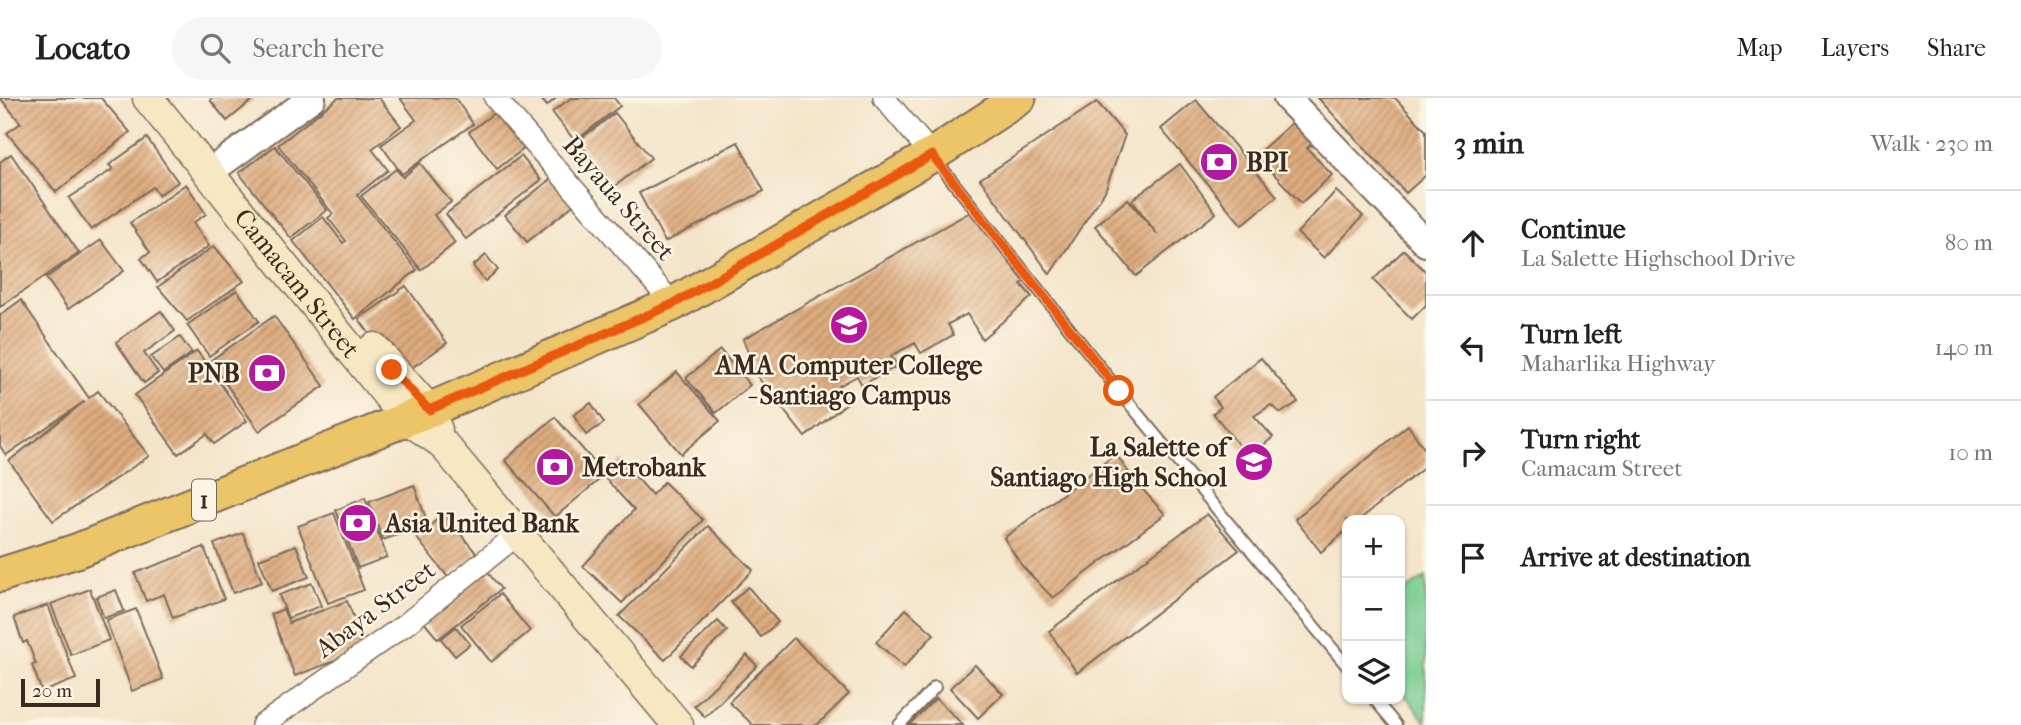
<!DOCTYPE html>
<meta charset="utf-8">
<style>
:root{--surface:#fff;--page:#f6f6f6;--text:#222;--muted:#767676;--line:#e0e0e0}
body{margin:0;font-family:"IM FELL French Canon",serif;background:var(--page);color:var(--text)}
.controls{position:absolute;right:21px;bottom:21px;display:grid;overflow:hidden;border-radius:14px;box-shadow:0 2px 5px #0004}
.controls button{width:63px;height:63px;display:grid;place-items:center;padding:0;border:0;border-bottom:2px solid var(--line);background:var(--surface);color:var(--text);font:35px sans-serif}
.scale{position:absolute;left:21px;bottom:18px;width:79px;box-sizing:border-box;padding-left:7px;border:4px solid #3b2a1e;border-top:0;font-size:19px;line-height:24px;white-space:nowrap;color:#3b2a1e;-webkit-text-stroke:5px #fcf5e5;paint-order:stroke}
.stop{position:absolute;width:21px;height:21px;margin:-16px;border:5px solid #ea580c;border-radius:50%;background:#fff}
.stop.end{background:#ea580c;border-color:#fff;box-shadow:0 2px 7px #0008}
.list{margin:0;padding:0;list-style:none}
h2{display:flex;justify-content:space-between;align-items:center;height:91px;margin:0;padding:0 28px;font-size:30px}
h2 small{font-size:23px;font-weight:400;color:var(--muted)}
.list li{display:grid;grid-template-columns:46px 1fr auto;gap:21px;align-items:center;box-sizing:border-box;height:105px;padding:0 28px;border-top:2px solid var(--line)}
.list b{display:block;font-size:26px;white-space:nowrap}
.list p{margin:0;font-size:23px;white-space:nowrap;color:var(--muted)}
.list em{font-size:23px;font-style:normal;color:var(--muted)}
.icon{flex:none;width:38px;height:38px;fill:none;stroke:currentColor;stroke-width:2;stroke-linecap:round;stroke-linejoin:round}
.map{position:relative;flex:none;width:1426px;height:627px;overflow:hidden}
header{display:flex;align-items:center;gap:42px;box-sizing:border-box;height:98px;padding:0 35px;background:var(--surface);border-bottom:2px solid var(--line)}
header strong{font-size:33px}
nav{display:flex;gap:38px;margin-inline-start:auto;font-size:24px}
.search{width:490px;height:63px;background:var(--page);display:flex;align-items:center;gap:18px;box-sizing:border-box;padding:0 24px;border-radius:38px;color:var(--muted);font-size:26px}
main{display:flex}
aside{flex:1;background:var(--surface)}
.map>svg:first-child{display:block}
</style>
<header>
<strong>Locato</strong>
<div class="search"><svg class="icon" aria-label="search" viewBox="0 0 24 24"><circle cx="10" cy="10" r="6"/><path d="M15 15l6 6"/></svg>Search here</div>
<nav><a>Map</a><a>Layers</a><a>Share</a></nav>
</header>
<main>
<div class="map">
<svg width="1426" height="627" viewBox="0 0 1426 627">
<defs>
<pattern id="building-hatch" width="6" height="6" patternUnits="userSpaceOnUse" patternTransform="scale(1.75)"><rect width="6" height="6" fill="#deac7f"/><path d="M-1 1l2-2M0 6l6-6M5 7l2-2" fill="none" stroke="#b58c67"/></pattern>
</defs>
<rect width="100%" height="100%" fill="#fcf5e5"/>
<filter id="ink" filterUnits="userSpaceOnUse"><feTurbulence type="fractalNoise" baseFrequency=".0143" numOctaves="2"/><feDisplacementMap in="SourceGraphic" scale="14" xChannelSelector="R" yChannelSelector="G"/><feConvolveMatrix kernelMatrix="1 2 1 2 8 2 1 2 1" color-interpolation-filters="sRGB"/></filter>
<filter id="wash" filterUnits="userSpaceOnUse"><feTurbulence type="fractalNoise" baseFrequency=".00686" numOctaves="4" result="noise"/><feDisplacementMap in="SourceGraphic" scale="28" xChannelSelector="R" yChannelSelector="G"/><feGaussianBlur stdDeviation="1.57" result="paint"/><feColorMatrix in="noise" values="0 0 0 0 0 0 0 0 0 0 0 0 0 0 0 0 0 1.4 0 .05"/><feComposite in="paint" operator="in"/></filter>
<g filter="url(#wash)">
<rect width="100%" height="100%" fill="#f4e4c9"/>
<polygon fill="#76cc90" stroke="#587b57" stroke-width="2" points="1426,479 1426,625 1400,590 1400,496"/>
<g id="blocks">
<g fill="url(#building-hatch)">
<polygon points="0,0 101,0 130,34 56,94 7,35 21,25"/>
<polygon points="212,0 255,0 227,23 210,2"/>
<polygon points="338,0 379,0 401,28 372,51 388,72 357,97 417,172 355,221 293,143 323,119 343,145 346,143 328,120 333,116 278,47"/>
<polygon points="400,0 455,0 473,26 402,76 381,47 416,22"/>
<polygon points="540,0 556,0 547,8"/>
<polygon points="571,0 614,0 620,8 575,43 552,14"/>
<polygon points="1318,0 1395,0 1426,33 1426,77 1406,95"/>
<polygon points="1196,2 1277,98 1242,127 1161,31"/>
<polygon points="1097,4 1125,37 1105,93 1050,176 980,81"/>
<polygon points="498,12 526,49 497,71 469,34"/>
<polygon points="615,15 651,60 614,89 578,43"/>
<polygon points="1295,22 1315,43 1307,50 1332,77 1301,105 1256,57"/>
<polygon points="147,40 178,84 158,97 153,89 91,132 69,100 113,71 109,67"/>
<polygon points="738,44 764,93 665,144 639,95"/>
<polygon points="275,48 327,112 291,140 239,75"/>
<polygon points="11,56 79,155 0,209 0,64"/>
<polygon points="521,58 541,82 466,141 446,116"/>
<polygon points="420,65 451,104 434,117 455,145 421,172 361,98 396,71 403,79"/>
<polygon points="1180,66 1216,115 1136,178 1095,128 1128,101 1157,136 1132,102"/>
<polygon points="556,77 577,104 527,144 505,117"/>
<polygon points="186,86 206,116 193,125 209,148 157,184 141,160 150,154 130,125"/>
<polygon points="1336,93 1363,118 1324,160 1297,135"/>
<polygon points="974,112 1025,184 1021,186 1032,199 982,241 967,216 948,226 953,237 921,255 915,245 891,258 897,268 862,287 857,278 839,288 848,304 805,339 757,278 743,241"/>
<polygon points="101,142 124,173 68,211 46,180"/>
<polygon points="214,148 244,183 187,223 158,189"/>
<polygon points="1404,152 1426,174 1426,207 1412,221 1373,182"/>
<polygon points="486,157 498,172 485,183 473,168"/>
<polygon points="406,188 447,245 400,278 359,221"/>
<polygon points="237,192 259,223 209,258 187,227"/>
<polygon points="21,202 89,300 98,293 149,358 53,423 9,363 85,303 6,357 0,348 0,217"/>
<polygon points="161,213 175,233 144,255 158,275 144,285 116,244"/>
<polygon points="274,218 324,288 259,333 210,263"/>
<polygon points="180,239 192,255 163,275 151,259"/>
<polygon points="720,252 750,287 716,315 686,280"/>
<polygon points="197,253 247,323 214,346 207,336 178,356 135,297"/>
<polygon points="1261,260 1298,304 1281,315 1271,307 1254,318 1273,339 1249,360 1213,315 1221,309 1213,299"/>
<polygon points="677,274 720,323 681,356 639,306"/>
<polygon points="591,305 604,325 586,337 574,317"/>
<polygon points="555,319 605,377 555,419 505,362"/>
<polygon points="1408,327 1426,353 1426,368 1359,422 1347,422 1347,432 1321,454 1295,421"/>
<polygon points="1116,356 1134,382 1165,416 1053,500 1022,468 1004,440"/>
<polygon points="622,363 652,397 664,384 703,422 622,505 583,468 634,412 605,380"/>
<polygon points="414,387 428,426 383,442 369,404"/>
<polygon points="365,400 387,459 358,470 336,412"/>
<polygon points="334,415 364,492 328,505 298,428"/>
<polygon points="444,416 477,456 448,479 416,439"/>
<polygon points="1207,416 1239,452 1077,575 1049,533"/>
<polygon points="708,428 753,472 665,562 619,518"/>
<polygon points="243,435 262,484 233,495 214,446"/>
<polygon points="296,447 309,479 272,493 259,461"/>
<polygon points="204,449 224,501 173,520 164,496 146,503 135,475"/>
<polygon points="485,471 501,491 438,541 422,522"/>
<polygon points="312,485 321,508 288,520 279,497"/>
<polygon points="748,489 778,524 761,539 731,504"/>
<polygon points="90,491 109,542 71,557 51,506"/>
<polygon points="116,492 124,513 104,520 96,499"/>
<polygon points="500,496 530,533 491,564 461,527"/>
<polygon points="347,503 366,551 295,578 271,516 283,511 289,525"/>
<polygon points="48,507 76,581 42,594 32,567 36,566 27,543 23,545 14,519"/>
<polygon points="136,511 163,581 132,593 106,522"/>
<polygon points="906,511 934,536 904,569 876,544"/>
<polygon points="718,523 727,533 691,568 681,558"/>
<polygon points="456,529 470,546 455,558 441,541"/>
<polygon points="794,540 849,596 817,627 753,627 729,604"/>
<polygon points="747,557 757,568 705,619 694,608"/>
<polygon points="975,567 1003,596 978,620 950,590"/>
<polygon points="936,600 963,627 909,627"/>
</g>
</g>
</g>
<g filter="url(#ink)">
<use href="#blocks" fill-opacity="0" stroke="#7c6b5a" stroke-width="2"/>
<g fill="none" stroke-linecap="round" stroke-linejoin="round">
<defs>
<g id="service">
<polyline points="934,60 1119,293 1347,568"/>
<polyline points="1374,601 1396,627"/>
<polyline points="899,627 935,589"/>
</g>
<g id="minor">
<polyline points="495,0 673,206"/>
<polyline points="884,0 932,57"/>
<polyline points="262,627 406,526 518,436"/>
</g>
<g id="tertiary">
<polyline points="1287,0 1426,145"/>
<polyline points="208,75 312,0"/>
</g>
<g id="secondary">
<path id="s1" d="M148,0L406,320L442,345L678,627"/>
<polyline points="374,250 429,312 437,332"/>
</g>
<polyline id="primary" points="0,477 76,453 429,312 673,206 932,57 1019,0"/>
</defs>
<use href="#service" stroke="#7c6b5a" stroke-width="14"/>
<use href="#minor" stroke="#7c6b5a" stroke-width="24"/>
<use href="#tertiary" stroke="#7c6b5a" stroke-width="30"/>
<use href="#secondary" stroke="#7c6b5a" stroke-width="33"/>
<use href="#primary" stroke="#7c6b5a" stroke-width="37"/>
<use href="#service" stroke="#fff" stroke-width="10"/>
<use href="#minor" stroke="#fff" stroke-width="21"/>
<use href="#tertiary" stroke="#fff" stroke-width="26"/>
<use href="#secondary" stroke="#f7e8c3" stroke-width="30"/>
<use href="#primary" stroke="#ecc569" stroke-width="33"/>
</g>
</g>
<g fill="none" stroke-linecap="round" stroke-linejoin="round" filter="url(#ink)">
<polyline stroke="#ea580c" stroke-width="9" points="392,272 429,312 673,206 932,57 1119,293"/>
</g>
<defs>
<symbol id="bank-disc" viewBox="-11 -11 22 22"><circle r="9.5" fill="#b5179e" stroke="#fcf5e5"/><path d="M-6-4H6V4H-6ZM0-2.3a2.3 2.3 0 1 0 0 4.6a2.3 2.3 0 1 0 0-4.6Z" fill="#fff"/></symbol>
<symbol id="university-disc" viewBox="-11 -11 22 22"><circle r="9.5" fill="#b5179e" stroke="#fcf5e5"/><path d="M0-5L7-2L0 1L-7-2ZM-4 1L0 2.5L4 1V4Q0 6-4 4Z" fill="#fff"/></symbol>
<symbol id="school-disc" viewBox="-11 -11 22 22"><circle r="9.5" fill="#b5179e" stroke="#fcf5e5"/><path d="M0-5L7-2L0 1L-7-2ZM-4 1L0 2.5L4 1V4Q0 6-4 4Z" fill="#fff"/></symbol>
</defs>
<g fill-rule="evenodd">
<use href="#bank-disc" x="1197" y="42" width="44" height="44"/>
<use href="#university-disc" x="827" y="205" width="44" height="44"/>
<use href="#bank-disc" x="245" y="253" width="44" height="44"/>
<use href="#school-disc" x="1232" y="342" width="44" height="44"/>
<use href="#bank-disc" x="533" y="347" width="44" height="44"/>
<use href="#bank-disc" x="336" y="403" width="44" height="44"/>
</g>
<g text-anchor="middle" stroke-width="5" stroke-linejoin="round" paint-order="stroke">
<rect fill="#fcf5e5" stroke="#75675a" stroke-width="2" x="192" y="381.5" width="24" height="41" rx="5"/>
<g font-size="24" font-weight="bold" fill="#3b2a1e">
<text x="204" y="410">1</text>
</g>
<g font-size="26" font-weight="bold" fill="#3b2a1e" stroke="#fcf5e5" text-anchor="start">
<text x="1246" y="73">BPI</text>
<text x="849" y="276" text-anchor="middle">AMA Computer College<tspan x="849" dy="30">- Santiago Campus</tspan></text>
<text x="240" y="284" text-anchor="end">PNB</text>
<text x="1227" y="358" text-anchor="end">La Salette of<tspan x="1227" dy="30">Santiago High School</tspan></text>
<text x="582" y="378">Metrobank</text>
<text x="385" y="434">Asia United Bank</text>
</g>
<g font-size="26" fill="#3b2a1e" stroke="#fcf5e5">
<text transform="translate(619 100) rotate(49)" y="9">Bayaua Street</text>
<text dy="9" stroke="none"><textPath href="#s1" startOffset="238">Camacam Street</textPath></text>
<text transform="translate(375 511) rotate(-37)" y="9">Abaya Street</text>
</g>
</g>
</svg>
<div class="controls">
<button>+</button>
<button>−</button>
<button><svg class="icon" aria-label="layers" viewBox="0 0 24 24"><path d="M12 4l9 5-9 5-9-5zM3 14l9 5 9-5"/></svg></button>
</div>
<div class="scale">20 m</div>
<div class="stop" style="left:1119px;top:293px"></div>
<div class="stop end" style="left:392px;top:272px"></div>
</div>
<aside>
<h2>3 min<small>Walk · 230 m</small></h2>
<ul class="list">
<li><svg class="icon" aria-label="ahead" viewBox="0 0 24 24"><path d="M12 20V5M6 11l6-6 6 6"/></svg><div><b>Continue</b><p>La Salette Highschool Drive</p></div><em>80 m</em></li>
<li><svg class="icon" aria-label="left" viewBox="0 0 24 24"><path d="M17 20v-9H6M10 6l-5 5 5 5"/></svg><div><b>Turn left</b><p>Maharlika Highway</p></div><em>140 m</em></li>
<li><svg class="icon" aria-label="right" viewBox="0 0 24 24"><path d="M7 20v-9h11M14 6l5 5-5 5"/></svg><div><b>Turn right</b><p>Camacam Street</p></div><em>10 m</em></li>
<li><svg class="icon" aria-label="arrive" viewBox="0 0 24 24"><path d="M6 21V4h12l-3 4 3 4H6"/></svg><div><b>Arrive at destination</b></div></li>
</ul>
</aside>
</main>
